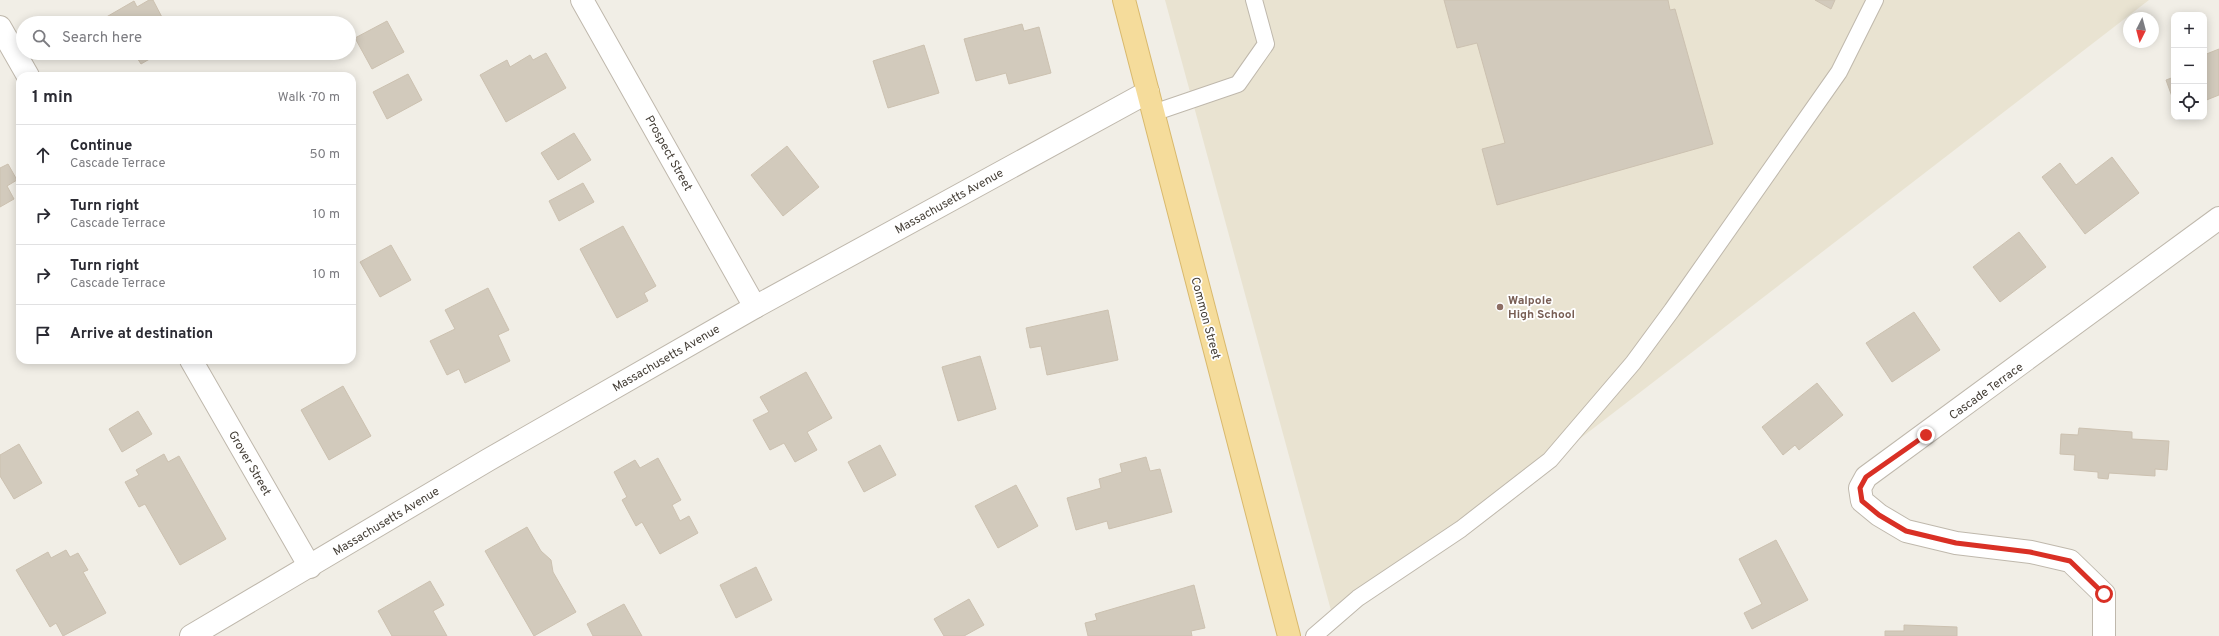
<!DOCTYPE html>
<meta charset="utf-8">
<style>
:root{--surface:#fff;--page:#f2f2f3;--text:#2b2b33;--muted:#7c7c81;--line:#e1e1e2}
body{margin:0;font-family:Overpass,sans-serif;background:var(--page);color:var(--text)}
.controls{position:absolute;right:12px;top:12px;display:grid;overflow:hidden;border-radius:8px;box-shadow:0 2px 10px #0003}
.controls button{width:36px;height:36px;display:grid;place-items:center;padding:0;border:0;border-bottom:1px solid var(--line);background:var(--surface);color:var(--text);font:20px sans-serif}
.compass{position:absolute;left:2123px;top:12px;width:36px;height:36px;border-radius:50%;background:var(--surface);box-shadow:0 2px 10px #0003;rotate:186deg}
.stop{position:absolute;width:12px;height:12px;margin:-9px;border:3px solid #d93025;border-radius:50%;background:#fff}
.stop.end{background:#d93025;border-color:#fff;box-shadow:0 1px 4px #0008}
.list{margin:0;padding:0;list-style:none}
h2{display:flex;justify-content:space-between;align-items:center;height:52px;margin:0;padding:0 16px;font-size:17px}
h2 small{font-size:13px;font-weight:400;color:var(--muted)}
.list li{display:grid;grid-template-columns:26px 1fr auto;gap:12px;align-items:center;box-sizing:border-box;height:60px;padding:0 16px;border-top:1px solid var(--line)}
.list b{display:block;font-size:15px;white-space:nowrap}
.list p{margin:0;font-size:13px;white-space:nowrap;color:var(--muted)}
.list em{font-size:13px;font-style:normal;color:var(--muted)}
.icon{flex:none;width:22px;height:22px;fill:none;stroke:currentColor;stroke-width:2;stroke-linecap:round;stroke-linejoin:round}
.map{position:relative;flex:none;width:2219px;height:636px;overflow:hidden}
.search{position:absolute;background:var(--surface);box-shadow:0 2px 10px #0003;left:16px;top:16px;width:340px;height:44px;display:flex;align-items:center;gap:10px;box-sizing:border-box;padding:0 14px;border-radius:22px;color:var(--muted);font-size:15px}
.panel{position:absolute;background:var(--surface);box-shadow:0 2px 10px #0003;left:16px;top:72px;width:340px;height:292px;border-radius:12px}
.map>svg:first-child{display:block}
</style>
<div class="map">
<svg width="2219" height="636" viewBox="0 0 2219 636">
<rect width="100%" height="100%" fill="#f1eee6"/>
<polygon fill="#e9e3d1" points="1165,0 2149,0 1433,552 1335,625"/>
<g fill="#d2cabc" stroke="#ccc1b0">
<polygon points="149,0 153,0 165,23 96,23 134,1 137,7"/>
<polygon points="1444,0 1668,0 1670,10 1675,9 1713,144 1497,205 1482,149 1505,143 1477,43 1457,48"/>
<polygon points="1815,0 1835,0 1831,9"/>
<polygon points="387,21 404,52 372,69 355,38"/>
<polygon points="1022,24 1024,31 1039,27 1051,73 1009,84 1006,73 976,81 964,39"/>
<polygon points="924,45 939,93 888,108 873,61"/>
<polygon points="2219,49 2219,95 2204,101 2204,55"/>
<polygon points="134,53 160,53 141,64"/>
<polygon points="546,53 566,88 506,122 480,75 507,60 510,67 530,55 533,60"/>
<polygon points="408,74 422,100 387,119 373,92"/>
<polygon points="2174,77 2174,102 2166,80"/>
<polygon points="574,133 591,160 558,180 541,153"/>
<polygon points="787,146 819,187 783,216 751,175"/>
<polygon points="2112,157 2139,193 2085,234 2042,177 2060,163 2076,185"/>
<polygon points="8,164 17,180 7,186 14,199 0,207 0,168"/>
<polygon points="583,183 594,202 559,221 549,201"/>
<polygon points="623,226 656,286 644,293 648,301 617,318 580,249"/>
<polygon points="2019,232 2046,267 2000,302 1973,267"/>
<polygon points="391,245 411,280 380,297 360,262"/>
<polygon points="488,288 509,330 498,335 510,361 465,383 459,369 447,375 430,341 455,329 445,310"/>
<polygon points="1108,310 1118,360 1047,375 1041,346 1030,348 1026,328"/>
<polygon points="1914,312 1940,350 1892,382 1866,343"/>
<polygon points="980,356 996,409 958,421 942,367"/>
<polygon points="806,372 832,418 807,432 817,450 795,462 784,443 770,450 753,420 769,412 760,397"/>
<polygon points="1817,383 1843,415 1799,450 1795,445 1783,455 1762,427"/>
<polygon points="343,386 371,436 329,460 301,410"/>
<polygon points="138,411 152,434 122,452 109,429"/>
<polygon points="2079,428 2132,432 2132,439 2169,441 2167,470 2155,469 2155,476 2109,473 2108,479 2098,478 2098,472 2074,470 2075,455 2060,454 2061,434 2078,435"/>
<polygon points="19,444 42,483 14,499 0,476 0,455"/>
<polygon points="880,445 896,475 864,492 848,462"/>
<polygon points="164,454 168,462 179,456 226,539 180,565 145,504 139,507 125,482 139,475 136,470"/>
<polygon points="1146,457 1150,471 1160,469 1172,512 1109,529 1107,521 1076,530 1067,498 1101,488 1099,479 1122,472 1120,464"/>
<polygon points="658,458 681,500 672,505 680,521 689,516 698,533 660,554 642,522 636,526 622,500 627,497 614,472 635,460 640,468"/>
<polygon points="1016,485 1038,526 998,548 975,506"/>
<polygon points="527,527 541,551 551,560 553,572 576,612 534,636 485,551"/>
<polygon points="1776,540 1808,600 1752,629 1744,613 1762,604 1739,559"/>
<polygon points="66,550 70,557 78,553 88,570 83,572 106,613 63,636 56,623 50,627 16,570 48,552 51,558"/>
<polygon points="756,567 772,600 736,618 720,585"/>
<polygon points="430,581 444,605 433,611 447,636 392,636 378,611"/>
<polygon points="1194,585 1205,628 1191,631 1192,636 1088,636 1085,623 1097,620 1095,614"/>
<polygon points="969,599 984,625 964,636 944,636 934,619"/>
<polygon points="624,604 642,636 593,636 587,624"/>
<polygon points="1904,625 1957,627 1957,636 1885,636 1885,631 1904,631"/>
</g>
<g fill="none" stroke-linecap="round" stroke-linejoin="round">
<defs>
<g id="service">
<polyline points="1153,113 1238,84 1266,44 1254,0"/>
<polyline points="1314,636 1358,598 1461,529 1550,460 1633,363 1672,310 1839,72 1875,0"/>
</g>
<g id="minor">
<polyline points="582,0 755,307"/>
<polyline points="0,27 28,76"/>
<polyline points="191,360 310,567"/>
<polyline points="191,636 488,460 755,307 1148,92"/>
<polyline points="2104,636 2104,594 2070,561 2031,552 1956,543 1906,531 1879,515 1862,501 1860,488 1866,477 2219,218"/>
</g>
<polyline id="primary" points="1124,0 1289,636"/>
</defs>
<use href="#service" stroke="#bfb8ac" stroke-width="18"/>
<use href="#minor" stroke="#bfb8ac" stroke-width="24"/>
<use href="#primary" stroke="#d9b96d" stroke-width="24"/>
<use href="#service" stroke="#fff" stroke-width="16"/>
<use href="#minor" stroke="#fff" stroke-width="22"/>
<use href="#primary" stroke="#f5dc9b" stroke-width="22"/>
</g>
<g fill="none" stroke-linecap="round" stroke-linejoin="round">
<polyline stroke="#d93025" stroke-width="5" points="1926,435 1866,477 1860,488 1862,501 1879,515 1906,531 1956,543 2030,552 2070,561 2104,594"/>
</g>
<circle fill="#8d6e63" stroke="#fff" stroke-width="1.5" cx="1500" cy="307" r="4"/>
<g text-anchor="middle" stroke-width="3.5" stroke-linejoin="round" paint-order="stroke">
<g font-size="12" fill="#443e36" stroke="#fff">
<text transform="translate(669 153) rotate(61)" y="4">Prospect Street</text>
<text transform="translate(949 201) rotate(-29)" y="4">Massachusetts Avenue</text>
<text transform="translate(1206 318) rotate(75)" y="4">Common Street</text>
<text transform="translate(666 358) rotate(-30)" y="4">Massachusetts Avenue</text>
<text transform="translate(1986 391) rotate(-36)" y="4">Cascade Terrace</text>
<text transform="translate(250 463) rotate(60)" y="4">Grover Street</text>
<text transform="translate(386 521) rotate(-31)" y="4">Massachusetts Avenue</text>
</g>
<g font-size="12" font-weight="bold" fill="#785e54" stroke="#fff" text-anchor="start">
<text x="1508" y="304">Walpole<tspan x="1508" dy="14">High School</tspan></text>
</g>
</g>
</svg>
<div class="controls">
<button>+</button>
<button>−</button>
<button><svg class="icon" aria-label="locate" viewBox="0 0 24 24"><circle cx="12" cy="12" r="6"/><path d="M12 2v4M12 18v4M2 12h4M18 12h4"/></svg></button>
</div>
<svg class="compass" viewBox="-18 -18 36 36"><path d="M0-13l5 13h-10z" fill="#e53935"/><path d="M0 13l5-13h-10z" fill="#7c7c81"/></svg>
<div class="stop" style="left:2104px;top:594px"></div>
<div class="stop end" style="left:1926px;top:435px"></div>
<div class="search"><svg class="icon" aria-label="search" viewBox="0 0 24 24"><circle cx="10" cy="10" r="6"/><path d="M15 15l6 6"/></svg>Search here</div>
<section class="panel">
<h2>1 min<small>Walk · 70 m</small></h2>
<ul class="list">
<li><svg class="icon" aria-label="ahead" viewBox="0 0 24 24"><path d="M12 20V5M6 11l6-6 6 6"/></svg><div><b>Continue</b><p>Cascade Terrace</p></div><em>50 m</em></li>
<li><svg class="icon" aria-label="right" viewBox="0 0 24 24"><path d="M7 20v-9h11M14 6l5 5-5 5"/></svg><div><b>Turn right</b><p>Cascade Terrace</p></div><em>10 m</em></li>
<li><svg class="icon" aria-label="right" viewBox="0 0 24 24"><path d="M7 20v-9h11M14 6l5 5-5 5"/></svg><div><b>Turn right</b><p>Cascade Terrace</p></div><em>10 m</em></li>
<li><svg class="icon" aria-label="arrive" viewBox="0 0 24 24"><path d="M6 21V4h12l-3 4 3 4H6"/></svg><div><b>Arrive at destination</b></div></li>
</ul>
</section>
</div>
